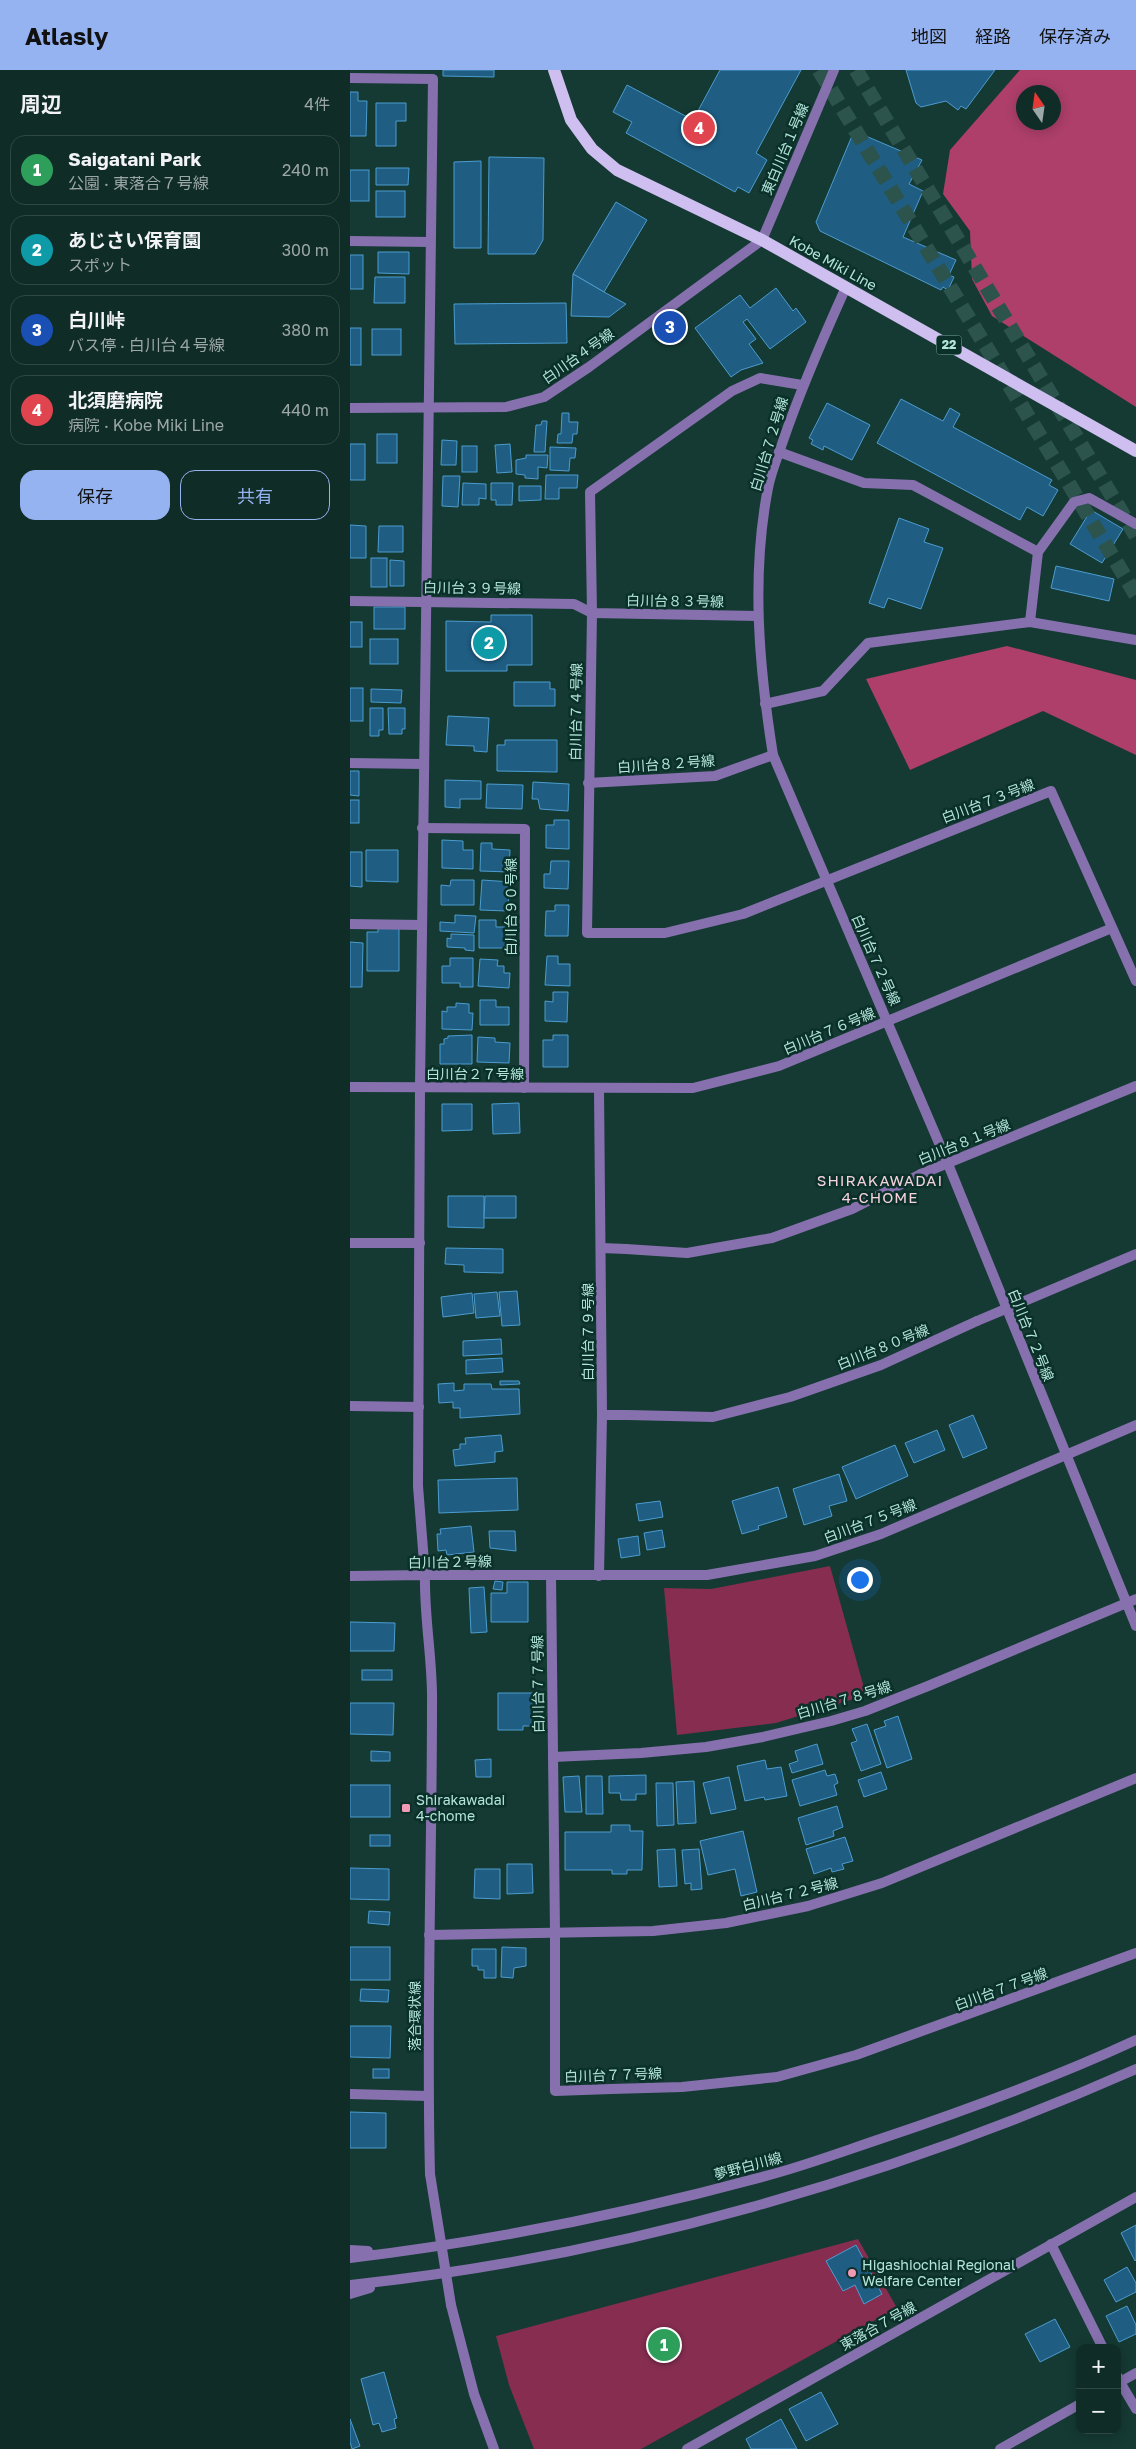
<!DOCTYPE html>
<html lang="ja">
<meta charset="utf-8">
<style>
:root{--surface:#102c26;--page:#19342e;--text:#f1f3f6;--muted:#9ca7a7;--line:#304843;--accent:#95b2f1}
body{margin:0;font-family:"Golos Text","Noto Sans JP",sans-serif;background:var(--page);color:var(--text)}
.controls{position:absolute;right:15px;bottom:15px;display:grid;overflow:hidden;border-radius:10px;box-shadow:0 2px 12px #0003}
.controls button{width:45px;height:45px;display:grid;place-items:center;padding:0;border:0;border-bottom:1px solid var(--line);background:var(--surface);color:var(--text);font:25px sans-serif}
.compass{position:absolute;left:666px;top:15px;width:45px;height:45px;border-radius:50%;background:var(--surface);box-shadow:0 2px 12px #0003;rotate:347deg}
.you{position:absolute;left:509px;top:1509px;width:18px;height:18px;margin:-12px;border:4px solid #fff;border-radius:50%;background:#1a73e8;box-shadow:0 0 0 8px #1a73e833}
.badge{display:grid;place-items:center;width:32px;height:32px;border-radius:50%;background:var(--accent);color:#fff;font-size:16px;font-weight:700}
.pin{position:absolute;translate:-50% -50%;border:2px solid #fff;box-shadow:0 1px 5px #0006}
.list{margin:0;padding:0;list-style:none}
h2{display:flex;justify-content:space-between;align-items:center;height:65px;margin:0;padding:0 20px;font-size:21px}
h2 small{font-size:16px;font-weight:400;color:var(--muted)}
.list li{display:grid;grid-template-columns:32px 1fr auto;gap:15px;align-items:center;box-sizing:border-box;height:70px;margin:0 10px 10px;padding:0 10px;border:1px solid var(--line);border-radius:15px}
.list b{display:block;font-size:19px;white-space:nowrap}
.list p{margin:0;font-size:16px;white-space:nowrap;color:var(--muted)}
.list em{font-size:16px;font-style:normal;color:var(--muted)}
.actions{display:flex;gap:10px;padding:15px 20px}
.actions a{flex:1;padding:11px 0;border:1px solid var(--accent);border-radius:15px;text-align:center;font-size:18px;color:var(--accent)}
.actions .main{background:var(--accent);color:#111}
.map{position:relative;flex:none;width:786px;height:2379px;overflow:hidden}
header{display:flex;align-items:center;gap:30px;box-sizing:border-box;height:70px;padding:0 25px;background:var(--accent);color:#111}
header strong{font-size:24px}
nav{display:flex;gap:28px;margin-inline-start:auto;font-size:18px}
main{display:flex}
aside{flex:1;background:var(--surface)}
.map>svg:first-child{display:block}
</style>
<header>
<strong>Atlasly</strong>
<nav><a>地図</a><a>経路</a><a>保存済み</a></nav>
</header>
<main>
<aside>
<h2>周辺<small>4件</small></h2>
<ul class="list">
<li><span class="badge" style="background:#2e9e5b">1</span><div><b>Saigatani Park</b><p>公園 · 東落合７号線</p></div><em>240 m</em></li>
<li><span class="badge" style="background:#0f9aa8">2</span><div><b>あじさい保育園</b><p>スポット</p></div><em>300 m</em></li>
<li><span class="badge" style="background:#1a4fb4">3</span><div><b>白川峠</b><p>バス停 · 白川台４号線</p></div><em>380 m</em></li>
<li><span class="badge" style="background:#e0444e">4</span><div><b>北須磨病院</b><p>病院 · Kobe Miki Line</p></div><em>440 m</em></li>
</ul>
<div class="actions"><a class="main">保存</a><a>共有</a></div>
</aside>
<div class="map">
<svg width="786" height="2379" viewBox="0 0 786 2379">
<rect width="100%" height="100%" fill="#153a33"/>
<g fill="#862d50">
<polygon points="480,1496 516,1625 426,1653 327,1665 314,1518 361,1519"/>
<polygon points="508,2169 547,2238 291,2379 184,2379 159,2315 146,2266"/>
</g>
<g fill="#ad3f6a" fill-rule="evenodd">
<path d="M670,0H786V337L642,246L622,209L620,161L593,124L600,80ZM674,22H704V52H674Z"/>
<polygon points="657,576 786,610 786,685 693,641 560,700 516,609"/>
</g>
<g fill="#1f5d83" stroke="#4c9ccf">
<polygon points="93,0 144,0 144,7 93,6"/>
<polygon points="370,0 451,0 406,83 417,90 399,123 388,117 385,122 276,63 282,52 263,42 277,15 343,50"/>
<polygon points="556,0 645,0 616,39 611,36 608,40 596,31 571,37 566,33"/>
<polygon points="0,22 8,22 8,31 17,31 16,66 0,66"/>
<polygon points="26,33 56,33 56,51 46,51 46,76 26,76"/>
<polygon points="504,61 572,90 559,114 573,121 553,167 606,190 599,205 604,207 598,220 593,217 591,220 470,161 466,152"/>
<polygon points="139,87 194,88 193,170 185,184 138,184"/>
<polygon points="131,91 131,178 104,178 104,92"/>
<polygon points="26,98 59,98 58,115 26,115"/>
<rect x="0" y="100" width="19" height="31"/>
<rect x="26" y="121" width="29" height="26"/>
<polygon points="266,132 297,150 254,222 223,204"/>
<polygon points="28,182 59,182 59,204 28,203"/>
<rect x="0" y="185" width="13" height="34"/>
<polygon points="223,204 254,222 276,234 259,247 221,246"/>
<polygon points="25,207 55,207 55,233 24,233"/>
<polygon points="426,218 443,241 446,238 456,252 420,279 397,249 393,252 406,269 399,274 413,293 391,300 381,307 345,258 390,225 400,238"/>
<polygon points="216,233 217,273 105,274 104,234"/>
<rect x="0" y="258" width="11" height="37"/>
<rect x="22" y="259" width="29" height="26"/>
<polygon points="551,329 593,351 600,338 610,344 603,357 702,410 699,415 708,420 693,446 677,437 670,450 527,373"/>
<polygon points="477,333 520,355 502,390 474,376 473,380 461,374 463,370 459,368"/>
<polygon points="212,343 219,343 219,352 228,352 227,364 223,364 222,373 207,373 208,364 211,364"/>
<polygon points="192,351 197,351 195,382 184,382 186,355 191,355"/>
<rect x="27" y="364" width="20" height="29"/>
<polygon points="92,370 107,371 106,395 91,395"/>
<rect x="0" y="374" width="15" height="36"/>
<polygon points="160,374 162,402 147,403 145,375"/>
<rect x="112" y="376" width="15" height="26"/>
<polygon points="200,377 226,378 225,388 220,388 219,401 200,400"/>
<polygon points="176,385 198,385 197,398 188,397 188,409 175,408 175,405 166,404 166,390 176,388"/>
<polygon points="196,405 228,405 227,418 209,418 209,429 195,429"/>
<polygon points="93,406 110,406 108,437 92,436"/>
<polygon points="113,413 136,414 136,429 129,428 129,435 112,435"/>
<polygon points="141,413 163,413 162,435 146,435 146,430 141,430"/>
<polygon points="169,416 191,416 191,430 169,431"/>
<polygon points="741,440 773,459 752,493 720,474"/>
<polygon points="549,448 579,459 574,472 593,478 571,539 538,528 534,538 519,533"/>
<polygon points="0,455 16,456 16,488 0,488"/>
<polygon points="29,456 53,456 53,482 28,482"/>
<rect x="21" y="488" width="16" height="29"/>
<polygon points="40,490 54,491 54,516 40,516"/>
<polygon points="706,496 764,509 759,531 701,518"/>
<rect x="24" y="537" width="31" height="22"/>
<polygon points="141,545 182,545 182,595 157,595 157,601 96,601 96,551 141,552"/>
<rect x="0" y="552" width="12" height="25"/>
<rect x="20" y="569" width="28" height="25"/>
<polygon points="164,612 200,612 200,619 205,619 205,636 164,636"/>
<rect x="0" y="618" width="13" height="33"/>
<polygon points="21,619 52,620 51,633 21,632"/>
<polygon points="20,638 33,638 33,660 29,660 29,666 20,666"/>
<polygon points="38,638 55,638 55,659 52,659 52,664 39,664"/>
<polygon points="98,646 139,648 137,682 124,681 124,676 96,675"/>
<polygon points="155,670 207,670 207,702 147,701 147,675 155,675"/>
<polygon points="0,701 9,701 9,726 0,725"/>
<polygon points="95,710 131,711 131,729 110,729 110,738 95,737"/>
<polygon points="183,712 219,714 218,741 190,739 188,729 182,729"/>
<polygon points="137,714 173,715 172,739 136,738"/>
<rect x="0" y="730" width="9" height="23"/>
<polygon points="204,750 219,750 219,779 196,778 196,755 204,755"/>
<polygon points="92,770 113,771 113,780 123,780 123,799 92,798"/>
<polygon points="131,773 142,773 142,779 160,780 159,802 130,801"/>
<polygon points="16,780 48,780 48,812 16,811"/>
<polygon points="0,782 12,782 12,817 0,816"/>
<polygon points="201,791 219,791 218,819 194,818 194,804 200,804"/>
<polygon points="101,810 124,810 124,835 91,835 91,815 100,816"/>
<polygon points="132,810 161,812 157,841 130,840"/>
<polygon points="205,835 219,835 218,866 195,866 196,841 205,841"/>
<polygon points="105,845 126,846 124,863 90,861 90,852 105,853"/>
<polygon points="129,850 146,850 146,857 155,857 155,878 129,878"/>
<polygon points="28,857 49,857 49,901 17,901 17,862 28,862"/>
<polygon points="101,864 124,865 124,881 115,880 115,878 97,877 97,868 101,869"/>
<polygon points="0,872 13,873 12,917 0,917"/>
<polygon points="197,886 208,886 208,894 220,894 220,916 195,915"/>
<polygon points="100,888 123,888 123,917 110,917 110,913 92,913 92,896 100,896"/>
<polygon points="130,889 148,890 147,896 154,896 154,903 160,903 159,918 128,916"/>
<polygon points="203,922 218,922 217,952 195,951 195,931 203,932"/>
<polygon points="130,930 146,930 146,937 159,937 159,955 130,955"/>
<polygon points="106,933 119,934 119,943 123,943 122,960 92,959 92,941 97,942 97,937 106,937"/>
<polygon points="122,965 122,994 90,994 90,974 94,974 94,969 98,968 98,966"/>
<polygon points="203,965 218,965 218,997 193,997 193,970 203,970"/>
<polygon points="128,967 145,968 145,972 160,973 159,993 127,992"/>
<polygon points="169,1033 170,1063 143,1064 142,1034"/>
<polygon points="92,1034 122,1034 122,1060 92,1061"/>
<polygon points="98,1126 134,1126 134,1158 98,1157"/>
<polygon points="135,1126 166,1126 166,1148 134,1148"/>
<polygon points="96,1178 153,1179 153,1203 114,1202 114,1195 95,1194"/>
<polygon points="167,1221 170,1255 152,1256 149,1222"/>
<polygon points="147,1222 150,1246 126,1248 124,1224"/>
<polygon points="122,1223 124,1243 93,1247 91,1227"/>
<polygon points="151,1269 152,1284 113,1286 113,1271"/>
<polygon points="152,1288 153,1302 116,1304 116,1290"/>
<polygon points="150,1311 169,1311 170,1314 150,1315"/>
<polygon points="104,1313 104,1321 114,1320 114,1314 141,1314 142,1319 169,1319 170,1344 110,1348 110,1338 103,1338 103,1332 89,1333 88,1314"/>
<polygon points="623,1345 637,1378 613,1388 599,1355"/>
<polygon points="587,1360 595,1380 564,1393 555,1373"/>
<polygon points="151,1365 153,1381 145,1382 145,1392 105,1396 103,1380 110,1379 110,1374 116,1374 115,1368"/>
<polygon points="545,1375 558,1406 506,1429 492,1397"/>
<polygon points="489,1404 497,1431 479,1436 482,1446 454,1455 443,1419"/>
<polygon points="167,1408 168,1440 89,1443 88,1410"/>
<polygon points="428,1417 437,1447 408,1456 409,1459 392,1464 382,1431"/>
<polygon points="310,1431 313,1447 289,1451 286,1434"/>
<polygon points="121,1456 124,1482 97,1485 96,1480 88,1481 87,1464 91,1464 90,1459"/>
<polygon points="312,1460 315,1477 297,1480 294,1463"/>
<polygon points="139,1461 165,1461 166,1481 140,1478"/>
<polygon points="288,1466 290,1485 271,1488 268,1469"/>
<polygon points="145,1511 153,1512 152,1520 143,1519"/>
<polygon points="157,1512 178,1512 178,1552 141,1552 141,1523 157,1523"/>
<polygon points="134,1517 137,1562 121,1563 119,1518"/>
<polygon points="0,1552 45,1553 44,1581 0,1581"/>
<rect x="12" y="1600" width="30" height="10"/>
<polygon points="148,1623 188,1623 188,1656 173,1656 173,1660 148,1660"/>
<polygon points="0,1633 44,1633 43,1665 0,1664"/>
<polygon points="548,1646 562,1689 537,1698 524,1660 536,1656 534,1651"/>
<polygon points="517,1654 531,1694 511,1701 501,1673 507,1671 502,1659"/>
<polygon points="467,1674 473,1694 442,1703 439,1694 448,1691 445,1681"/>
<polygon points="21,1681 40,1682 40,1691 21,1691"/>
<polygon points="141,1689 141,1707 126,1707 125,1690"/>
<polygon points="415,1690 417,1699 431,1697 437,1726 415,1730 414,1727 395,1731 387,1696"/>
<polygon points="475,1700 477,1706 485,1704 488,1713 484,1715 487,1725 450,1736 442,1710"/>
<polygon points="531,1702 537,1719 514,1727 508,1710"/>
<polygon points="296,1705 296,1724 286,1724 286,1730 271,1730 270,1723 259,1723 259,1706"/>
<polygon points="229,1706 232,1742 215,1742 213,1707"/>
<polygon points="236,1706 252,1706 253,1744 236,1744"/>
<polygon points="379,1707 386,1739 361,1744 353,1713"/>
<polygon points="344,1711 346,1753 328,1754 326,1712"/>
<polygon points="306,1713 323,1713 324,1755 307,1756"/>
<rect x="0" y="1715" width="40" height="32"/>
<polygon points="487,1736 493,1757 483,1761 484,1766 456,1775 448,1748"/>
<polygon points="261,1755 280,1755 280,1761 293,1761 292,1800 277,1800 277,1804 262,1804 262,1800 215,1800 215,1762 261,1762"/>
<polygon points="393,1761 407,1822 391,1826 385,1799 358,1805 350,1771"/>
<rect x="20" y="1765" width="20" height="11"/>
<polygon points="495,1767 503,1791 492,1794 494,1799 482,1802 481,1798 464,1804 456,1779"/>
<polygon points="325,1779 327,1816 309,1817 307,1780"/>
<polygon points="349,1779 352,1819 341,1820 341,1813 335,1814 332,1780"/>
<polygon points="157,1794 182,1794 183,1823 157,1824"/>
<polygon points="0,1798 39,1799 39,1830 0,1829"/>
<polygon points="125,1799 150,1799 150,1829 124,1828"/>
<polygon points="19,1841 40,1842 39,1855 18,1853"/>
<rect x="0" y="1877" width="40" height="33"/>
<polygon points="152,1877 176,1878 176,1896 164,1898 163,1908 151,1907"/>
<polygon points="122,1879 146,1879 146,1908 134,1908 134,1900 128,1900 128,1896 122,1896"/>
<polygon points="11,1919 39,1920 38,1932 10,1931"/>
<polygon points="0,1956 41,1956 40,1988 0,1987"/>
<rect x="23" y="1999" width="16" height="9"/>
<polygon points="0,2042 36,2043 36,2078 0,2078"/>
<polygon points="786,2155 786,2190 785,2191 771,2163"/>
<polygon points="506,2175 532,2224 514,2234 505,2215 493,2221 476,2191"/>
<polygon points="777,2197 786,2213 786,2222 766,2232 754,2210"/>
<polygon points="777,2236 786,2255 786,2264 769,2272 756,2246"/>
<polygon points="705,2249 720,2277 690,2292 675,2264"/>
<polygon points="34,2302 47,2348 44,2349 46,2358 32,2362 29,2353 23,2355 11,2309"/>
<polygon points="471,2322 488,2354 456,2371 439,2339"/>
<polygon points="0,2349 10,2376 2,2379 0,2372"/>
<polygon points="431,2349 447,2379 401,2379 396,2369"/>
</g>
<g fill="none" stroke-linecap="round" stroke-linejoin="round">
<g stroke="#2d544c" stroke-width="15" stroke-dasharray="15 8" stroke-linecap="butt">
<polyline points="469,0 786,525"/>
<polyline points="506,0 786,466"/>
</g>
<g stroke="#8671ae" stroke-width="10">
<polyline points="276,1179 337,1183 422,1168 502,1139 571,1104"/>
<polyline points="278,1345 363,1347 440,1327 531,1295 627,1251"/>
<polyline points="261,2019 332,2017 427,2007 506,1985 786,1883"/>
</g>
<g stroke="#8671ae" stroke-width="10">
<polyline points="0,8 83,9 70,1017 68,1416 75,1505 357,1505 465,1486 531,1464 786,1355"/>
<polyline points="0,171 80,172"/>
<path d="M496,217C473,268 451,318 433,371C428,386 421,402 418,418C401,506 409,597 423,685L598,1094L786,1556"/>
<polyline points="452,315 410,308 382,321 240,422 242,543 237,863 315,863 393,844 701,721 786,911"/>
<polyline points="429,382 514,413 563,415 688,482"/>
<polyline points="0,531 224,534 242,543 408,546"/>
<polyline points="680,552 688,482 724,432 739,428 786,454"/>
<polyline points="415,634 473,621 518,573 680,552 786,570"/>
<polyline points="0,693 73,694"/>
<polyline points="238,713 365,706 423,685"/>
<polyline points="72,758 175,759 174,1018"/>
<polyline points="0,854 72,855"/>
<polyline points="0,1017 343,1018 429,996 762,858"/>
<polyline points="571,1104 786,1016"/>
<polyline points="0,1173 70,1173"/>
<polyline points="252,1178 276,1179"/>
<polyline points="627,1251 786,1184"/>
<polyline points="0,1336 69,1337"/>
<polyline points="252,1345 278,1345"/>
<polyline points="201,1505 205,1862 205,2021 261,2019"/>
<polyline points="249,1506 252,1345 249,1019"/>
<polyline points="203,1687 291,1683 356,1677 413,1667 481,1651 515,1641 578,1616 786,1529"/>
<polyline points="79,1865 303,1861 376,1853 458,1836 532,1813 786,1708"/>
<polyline points="0,2024 78,2026"/>
<polyline points="701,2174 753,2278"/>
<polyline points="768,2307 770,2312 786,2303"/>
<polyline points="767,2313 770,2312 786,2339"/>
<polyline points="337,2379 786,2127"/>
<polyline points="650,2379 730,2334"/>
</g>
<g stroke="#8671ae" stroke-width="10">
<polyline points="0,338 156,337 194,327 239,297 412,170 484,0"/>
<path d="M0,1506L75,1505C74,1549 83,1591 82,1634C82,1791 76,1947 80,2104"/>
<polyline points="0,2180 18,2181"/>
<path d="M0,2188C143,2171 284,2142 423,2104C460,2094 497,2080 533,2068C619,2039 704,2008 786,1970"/>
<path d="M0,2215C268,2187 539,2108 786,1999"/>
<polyline points="0,2224 20,2218"/>
<polyline points="101,2235 124,2324 144,2379"/>
</g>
<polyline stroke="#cfbff1" stroke-width="12" points="204,0 221,50 242,79 267,100 412,170 786,381"/>
<polyline stroke="#8671ae" stroke-width="10" points="80,2104 101,2235"/>
</g>
<g fill="#f09ab5" stroke="#0a3029" stroke-width="2">
<rect x="51" y="1733" width="10" height="10" rx="2.5"/>
<circle cx="502" cy="2203" r="5"/>
</g>
<g text-anchor="middle" stroke-width="5" stroke-linejoin="round" paint-order="stroke">
<rect fill="#0a3029" stroke="#80afa5" stroke-width="1" x="586.5" y="265.5" width="25" height="19" rx="4"/>
<g font-size="12" font-weight="bold" fill="#b3e5da">
<text x="599" y="279">22</text>
</g>
<g font-size="14" fill="#b3e5da" stroke="#0a3029">
<text transform="translate(435 79) rotate(-67)" y="5">東白川台１号線</text>
<text transform="translate(483 193) rotate(29)" y="5">Kobe Miki Line</text>
<text transform="translate(228 286) rotate(-35)" y="5">白川台４号線</text>
<text transform="translate(419 374) rotate(-73)" y="5">白川台７２号線</text>
<text transform="translate(122 518) rotate(1)" y="5">白川台３９号線</text>
<text transform="translate(325 531) rotate(1)" y="5">白川台８３号線</text>
<text transform="translate(226 642) rotate(-89)" y="5">白川台７４号線</text>
<text transform="translate(316 694) rotate(-4)" y="5">白川台８２号線</text>
<text transform="translate(638 731) rotate(-21)" y="5">白川台７３号線</text>
<text transform="translate(161 837) rotate(-90)" y="5">白川台９０号線</text>
<text transform="translate(526 890) rotate(66)" y="5">白川台７２号線</text>
<text transform="translate(479 961) rotate(-23)" y="5">白川台７６号線</text>
<text x="125" y="1009">白川台２７号線</text>
<text transform="translate(614 1072) rotate(-22)" y="5">白川台８１号線</text>
<text transform="translate(238 1262) rotate(-90)" y="5">白川台７９号線</text>
<text transform="translate(681 1265) rotate(68)" y="5">白川台７２号線</text>
<text transform="translate(533 1277) rotate(-22)" y="5">白川台８０号線</text>
<text transform="translate(520 1451) rotate(-21)" y="5">白川台７５号線</text>
<text transform="translate(100 1492) rotate(-1)" y="5">白川台２号線</text>
<text transform="translate(188 1614) rotate(-91)" y="5">白川台７７号線</text>
<text transform="translate(494 1630) rotate(-17)" y="5">白川台７８号線</text>
<text transform="translate(440 1824) rotate(-14)" y="5">白川台７２号線</text>
<text transform="translate(651 1919) rotate(-20)" y="5">白川台７７号線</text>
<text transform="translate(65 1946) rotate(-90)" y="5">落合環状線</text>
<text transform="translate(263 2005) rotate(-2)" y="5">白川台７７号線</text>
<text transform="translate(398 2096) rotate(-15)" y="5">夢野白川線</text>
<text transform="translate(528 2256) rotate(-29)" y="5">東落合７号線</text>
</g>
<g font-size="14" fill="#b3e5da" stroke="#0a3029" text-anchor="start">
<text x="66" y="1735">Shirakawadai<tspan x="66" dy="16">4-chome</tspan></text>
<text x="512" y="2200">Higashiochiai Regional<tspan x="512" dy="16">Welfare Center</tspan></text>
</g>
<g font-size="15" letter-spacing="1" fill="#f4d2db" stroke="#0a3029">
<text x="530" y="1116">SHIRAKAWADAI<tspan x="530" dy="17">4-CHOME</tspan></text>
</g>
</g>
</svg>
<div class="controls">
<button>+</button>
<button>−</button>
</div>
<svg class="compass" viewBox="-18 -18 36 36"><path d="M0-13l5 13h-10z" fill="#e53935"/><path d="M0 13l5-13h-10z" fill="#9ca7a7"/></svg>
<div class="you"></div>
<div class="pin badge" style="left:314px;top:2275px;background:#2e9e5b">1</div>
<div class="pin badge" style="left:139px;top:573px;background:#0f9aa8">2</div>
<div class="pin badge" style="left:320px;top:257px;background:#1a4fb4">3</div>
<div class="pin badge" style="left:349px;top:58px;background:#e0444e">4</div>
</div>
</main>
